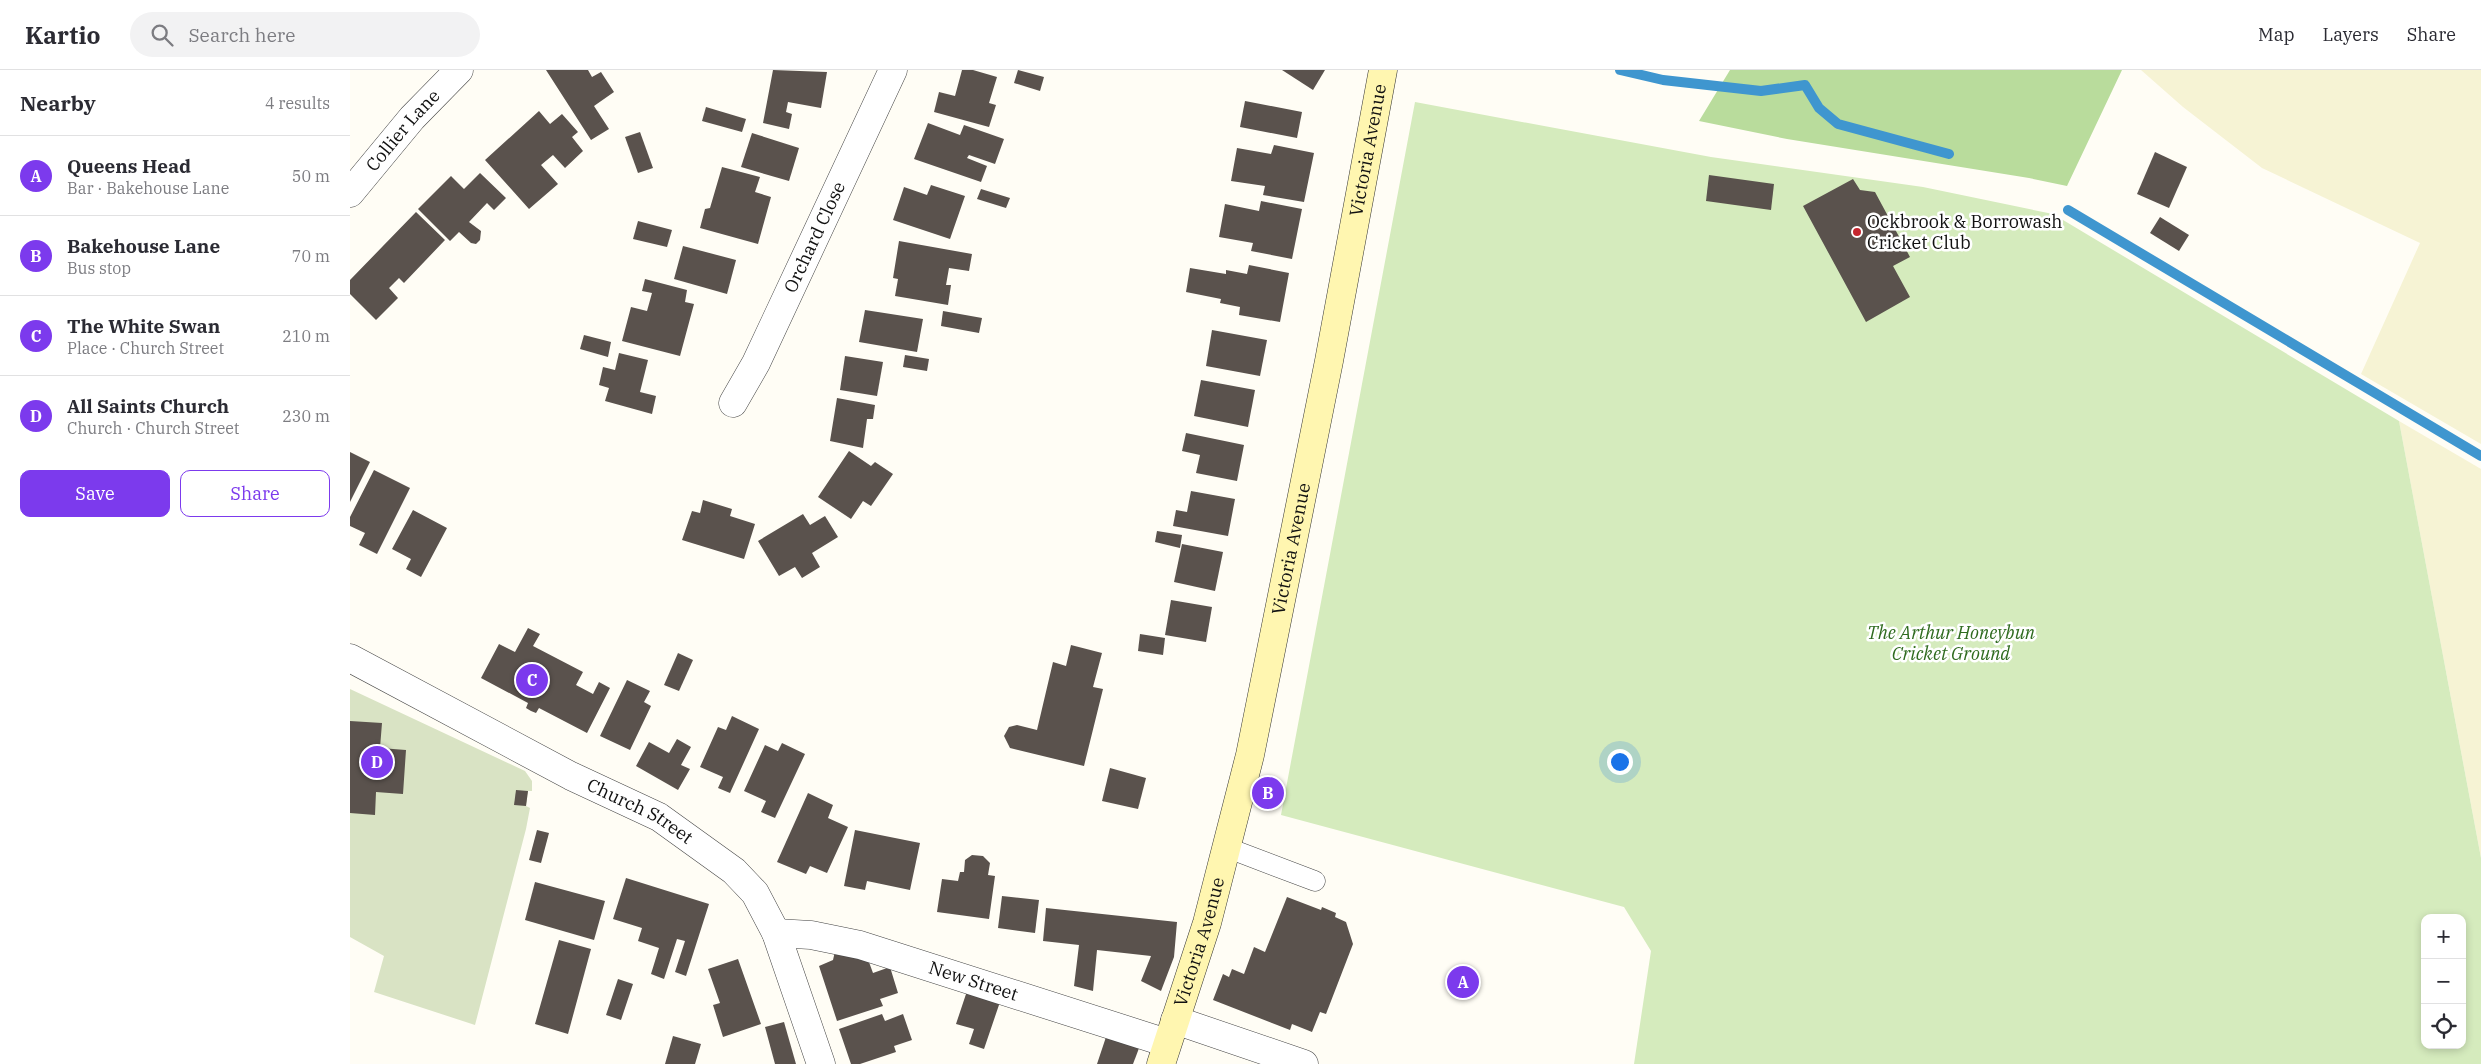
<!DOCTYPE html>
<meta charset="utf-8">
<style>
:root{--surface:#fff;--page:#f2f2f3;--text:#2b2b33;--muted:#7c7c81;--line:#e1e1e2;--accent:#7c3aed}
body{margin:0;font-family:"IBM Plex Serif",serif;background:var(--page);color:var(--text)}
.controls{position:absolute;right:15px;bottom:15px;display:grid;overflow:hidden;border-radius:10px;box-shadow:0 2px 8px #0003}
.controls button{width:45px;height:45px;display:grid;place-items:center;padding:0;border:0;border-bottom:1px solid var(--line);background:var(--surface);color:var(--text);font:25px sans-serif}
.you{position:absolute;left:1269px;top:691px;width:18px;height:18px;margin:-12px;border:4px solid #fff;border-radius:50%;background:#1a73e8;box-shadow:0 0 0 8px #1a73e833}
.badge{display:grid;place-items:center;width:32px;height:32px;border-radius:50%;background:var(--accent);color:#fff;font-size:16px;font-weight:700}
.pin{position:absolute;translate:-50% -50%;border:2px solid #fff;box-shadow:0 1px 5px #0006}
.list{margin:0;padding:0;list-style:none}
h2{display:flex;justify-content:space-between;align-items:center;height:65px;margin:0;padding:0 20px;font-size:21px}
h2 small{font-size:16px;font-weight:400;color:var(--muted)}
.list li{display:grid;grid-template-columns:32px 1fr auto;gap:15px;align-items:center;box-sizing:border-box;height:80px;padding:0 20px;border-top:1px solid var(--line)}
.list b{display:block;font-size:19px;white-space:nowrap}
.list p{margin:0;font-size:16px;white-space:nowrap;color:var(--muted)}
.list em{font-size:16px;font-style:normal;color:var(--muted)}
.actions{display:flex;gap:10px;padding:15px 20px}
.actions a{flex:1;padding:11px 0;border:1px solid var(--accent);border-radius:10px;text-align:center;font-size:18px;color:var(--accent)}
.actions .main{background:var(--accent);color:#fff}
.icon{flex:none;width:28px;height:28px;fill:none;stroke:currentColor;stroke-width:2;stroke-linecap:round;stroke-linejoin:round}
.map{position:relative;flex:none;width:2131px;height:994px;overflow:hidden}
header{display:flex;align-items:center;gap:30px;box-sizing:border-box;height:70px;padding:0 25px;background:var(--surface);border-bottom:1px solid var(--line)}
header strong{font-size:24px}
nav{display:flex;gap:28px;margin-inline-start:auto;font-size:18px}
.search{width:350px;height:45px;background:var(--page);display:flex;align-items:center;gap:12px;box-sizing:border-box;padding:0 18px;border-radius:28px;color:var(--muted);font-size:19px}
main{display:flex}
aside{flex:1;background:var(--surface)}
.map>svg:first-child{display:block}
</style>
<header>
<strong>Kartio</strong>
<div class="search"><svg class="icon" aria-label="search" viewBox="0 0 24 24"><circle cx="10" cy="10" r="6"/><path d="M15 15l6 6"/></svg>Search here</div>
<nav><a>Map</a><a>Layers</a><a>Share</a></nav>
</header>
<main>
<aside>
<h2>Nearby<small>4 results</small></h2>
<ul class="list">
<li><span class="badge">A</span><div><b>Queens Head</b><p>Bar · Bakehouse Lane</p></div><em>50 m</em></li>
<li><span class="badge">B</span><div><b>Bakehouse Lane</b><p>Bus stop</p></div><em>70 m</em></li>
<li><span class="badge">C</span><div><b>The White Swan</b><p>Place · Church Street</p></div><em>210 m</em></li>
<li><span class="badge">D</span><div><b>All Saints Church</b><p>Church · Church Street</p></div><em>230 m</em></li>
</ul>
<div class="actions"><a class="main">Save</a><a>Share</a></div>
</aside>
<div class="map">
<svg width="2131" height="994" viewBox="0 0 2131 994">
<rect width="100%" height="100%" fill="#fffdf5"/>
<g fill="#f6f3d4">
<polygon points="1791,0 2131,0 2131,374 2011,304 2070,173 1912,98 1833,37"/>
<polygon points="2049,351 2131,399 2131,788"/>
</g>
<path fill="#d5ebbd" fill-rule="evenodd" d="M1065,32L1361,87L1573,117L1703,144L2049,351L2131,788V994H1284L1301,881L1274,837L931,745ZM2075,848H2112V975H2075Z"/>
<polygon fill="#b9dc9c" points="1380,0 1772,0 1717,116 1679,108 1437,69 1349,51"/>
<polygon fill="#d9e3c4" points="0,619 175,701 182,711 182,721 178,721 176,736 180,738 176,759 125,955 24,922 34,886 0,867"/>
<g fill="none" stroke-linecap="round" stroke-linejoin="round">
<g stroke="#3f96cf" stroke-width="10">
<polyline points="1270,0 1313,10 1411,21 1455,15 1469,38 1488,54 1599,84"/>
<polyline points="1718,140 2131,386"/>
</g>
</g>
<g fill="#5a524d">
<polygon points="196,0 238,0 242,7 251,2 264,22 244,36 259,59 241,70"/>
<polygon points="423,0 477,2 471,38 438,32 436,42 442,44 439,59 413,53"/>
<polygon points="612,0 623,0 647,7 639,33 646,35 639,57 584,42 589,22 605,26"/>
<polygon points="668,0 694,7 690,21 664,13"/>
<polygon points="932,0 975,0 963,20"/>
<polygon points="895,31 952,42 947,68 890,57"/>
<polygon points="356,37 396,49 392,62 352,51"/>
<polygon points="189,41 200,54 212,44 228,62 222,67 233,81 215,98 203,85 191,95 208,114 179,139 135,90"/>
<polygon points="578,53 610,65 614,55 654,69 645,94 619,85 617,88 637,96 631,112 564,89"/>
<polygon points="290,62 303,98 288,103 275,67"/>
<polygon points="402,63 449,78 439,111 391,97"/>
<polygon points="924,75 964,83 954,132 913,125 915,116 881,111 887,78 921,84"/>
<polygon points="1805,82 1837,97 1819,138 1787,124"/>
<polygon points="372,97 410,107 405,122 421,127 408,174 350,158 355,139 360,138"/>
<polygon points="130,103 156,128 144,140 137,133 119,152 131,161 130,170 126,174 121,173 109,162 100,171 68,139 101,106 114,119"/>
<polygon points="1359,105 1424,114 1421,140 1356,131"/>
<polygon points="1503,109 1510,120 1525,122 1560,187 1543,196 1560,227 1516,252 1453,136"/>
<polygon points="581,115 615,126 600,169 543,150 554,117 577,125"/>
<polygon points="631,119 660,128 656,138 627,129"/>
<polygon points="911,131 952,139 942,189 901,181 903,173 869,167 875,134 909,141"/>
<polygon points="66,142 95,170 54,213 49,208 39,218 48,228 26,250 0,224 0,210"/>
<polygon points="1810,147 1839,165 1829,181 1800,163"/>
<polygon points="288,151 322,160 317,177 283,169"/>
<polygon points="549,171 622,184 619,201 599,198 596,215 601,215 598,235 545,226 548,209 543,208"/>
<polygon points="333,176 386,190 377,224 324,209"/>
<polygon points="899,195 939,203 930,252 889,245 890,237 870,233 871,229 836,222 840,198 876,204 876,200 897,204"/>
<polygon points="295,209 337,220 335,232 344,234 330,286 272,271 281,237 297,241 302,223 292,221"/>
<polygon points="515,240 573,249 567,282 509,272"/>
<polygon points="593,241 632,248 629,263 591,256"/>
<polygon points="862,260 917,270 910,306 856,296"/>
<polygon points="234,265 261,272 258,287 230,279"/>
<polygon points="269,283 298,290 290,322 306,326 302,344 255,331 259,318 249,315 253,297 265,300"/>
<polygon points="555,285 579,289 577,301 553,297"/>
<polygon points="495,286 533,292 527,326 490,320"/>
<polygon points="851,310 905,320 898,357 844,346"/>
<polygon points="487,328 525,335 523,349 517,349 513,378 480,371"/>
<polygon points="836,363 894,375 887,411 846,403 850,385 832,381"/>
<polygon points="499,381 521,396 525,392 543,404 521,436 513,431 501,449 468,427"/>
<polygon points="0,382 20,392 0,432"/>
<polygon points="24,400 60,418 27,484 9,475 15,463 0,456 0,447"/>
<polygon points="841,421 885,429 878,466 823,456 826,440 837,442"/>
<polygon points="353,430 382,439 380,446 405,454 394,489 332,470 342,441 350,443"/>
<polygon points="63,440 97,458 71,507 56,499 61,489 42,479"/>
<polygon points="453,444 460,455 475,446 488,467 462,483 470,497 452,508 445,497 429,506 408,471"/>
<polygon points="807,461 832,465 830,478 805,472"/>
<polygon points="832,474 873,482 865,521 824,512"/>
<polygon points="821,530 862,537 856,572 815,565"/>
<polygon points="178,558 190,564 183,576 233,602 226,615 243,624 249,612 260,618 237,663 189,638 186,643 181,641 176,638 178,633 131,608 149,574 165,582"/>
<polygon points="790,564 815,568 813,585 788,581"/>
<polygon points="721,575 752,583 743,617 753,619 734,696 660,678 654,666 659,657 667,655 687,660 703,592 716,596"/>
<polygon points="328,583 343,590 329,621 314,615"/>
<polygon points="277,610 300,621 294,632 301,636 280,680 250,666"/>
<polygon points="382,646 409,659 380,723 368,718 373,707 350,697 368,657 376,660"/>
<polygon points="0,651 32,653 30,678 56,680 53,724 26,722 25,745 0,743"/>
<polygon points="327,669 341,677 331,695 340,699 328,720 286,696 299,672 319,683"/>
<polygon points="432,673 455,684 425,748 411,742 416,731 394,721 415,675 428,681"/>
<polygon points="760,698 796,708 788,739 752,731"/>
<polygon points="166,720 178,721 176,736 164,735"/>
<polygon points="458,723 483,735 478,748 498,757 477,803 460,796 456,804 427,792"/>
<polygon points="187,760 199,763 191,793 179,790"/>
<polygon points="505,760 570,773 560,820 517,811 515,820 494,816"/>
<polygon points="622,785 633,786 640,793 638,805 645,806 639,849 587,842 592,809 608,811 610,802 614,802 615,790"/>
<polygon points="276,808 359,834 336,906 325,902 335,871 327,869 314,909 301,904 309,878 288,871 292,858 263,849"/>
<polygon points="185,812 255,831 244,870 175,850"/>
<polygon points="652,826 689,830 685,863 648,858"/>
<polygon points="937,827 971,840 972,837 986,843 985,847 996,852 1003,874 976,944 970,942 962,962 942,954 940,960 863,930 873,904 879,907 882,899 894,904 904,877 915,882"/>
<polygon points="696,838 827,852 824,887 811,921 791,911 801,886 747,880 743,921 724,916 729,875 693,871"/>
<polygon points="209,870 241,879 218,964 185,954"/>
<polygon points="486,877 516,884 523,903 540,897 548,923 530,929 533,936 487,951 469,896 483,890"/>
<polygon points="388,889 411,954 373,967 363,935 370,933 358,899"/>
<polygon points="268,909 283,914 271,950 256,945"/>
<polygon points="618,918 651,929 634,979 619,974 624,959 606,954"/>
<polygon points="532,944 535,951 553,944 562,970 544,976 546,982 510,994 501,994 489,959"/>
<polygon points="434,952 446,994 425,994 415,957"/>
<polygon points="758,961 791,973 783,994 747,994"/>
<polygon points="323,966 351,974 345,994 315,994"/>
</g>
<g fill="none" stroke-linecap="round" stroke-linejoin="round">
<defs>
<polyline id="lane" points="878,778 965,811"/>
<g id="street">
<path id="s1" d="M0,123L62,48L109,0"/>
<path id="s2" d="M383,333L406,293L543,0"/>
<path id="s3" d="M0,588L221,706L309,747L384,801L405,823L426,863L471,994"/>
<path id="s4" d="M426,863L461,865L510,875L817,973"/>
<polyline points="825,950 954,994"/>
</g>
<g id="secondary">
<path id="s5" d="M811,994L857,853L900,685L979,291L1033,0"/>
</g>
</defs>
<use href="#lane" stroke="#444" stroke-width="21"/>
<use href="#street" stroke="#444" stroke-width="29"/>
<use href="#secondary" stroke="#333" stroke-width="29"/>
<use href="#lane" stroke="#fff" stroke-width="20"/>
<use href="#street" stroke="#fff" stroke-width="28"/>
<use href="#secondary" stroke="#fff6b0" stroke-width="28"/>
</g>
<circle fill="#c4262e" stroke="#fff" stroke-width="2" cx="1507" cy="162" r="5"/>
<g text-anchor="middle" stroke-width="5" stroke-linejoin="round" paint-order="stroke">
<g font-size="18" fill="#111" stroke="#fff">
<text dy="6" stroke="none"><textPath href="#s1" startOffset="82">Collier Lane</textPath></text>
<text dy="6" stroke="none"><textPath href="#s5" startOffset="938">Victoria Avenue</textPath></text>
<text dy="6" stroke="none"><textPath href="#s2" startOffset="185">Orchard Close</textPath></text>
<text dy="6" stroke="none"><textPath href="#s5" startOffset="532">Victoria Avenue</textPath></text>
<text dy="6" stroke="none"><textPath href="#s3" startOffset="328">Church Street</textPath></text>
<text dy="6" stroke="none"><textPath href="#s5" startOffset="128">Victoria Avenue</textPath></text>
<text dy="6" stroke="none"><textPath href="#s4" startOffset="204">New Street</textPath></text>
</g>
<g font-size="18" fill="#111" stroke="#fff" text-anchor="start">
<text x="1517" y="158">Ockbrook &amp; Borrowash<tspan x="1517" dy="21">Cricket Club</tspan></text>
</g>
<g font-size="18" font-style="italic" fill="#2f6b1f" stroke="#fff">
<text x="1601" y="569">The Arthur Honeybun<tspan x="1601" dy="21">Cricket Ground</tspan></text>
</g>
</g>
</svg>
<div class="controls">
<button>+</button>
<button>−</button>
<button><svg class="icon" aria-label="locate" viewBox="0 0 24 24"><circle cx="12" cy="12" r="6"/><path d="M12 2v4M12 18v4M2 12h4M18 12h4"/></svg></button>
</div>
<div class="you"></div>
<div class="pin badge" style="left:1113px;top:912px">A</div>
<div class="pin badge" style="left:918px;top:723px">B</div>
<div class="pin badge" style="left:182px;top:610px">C</div>
<div class="pin badge" style="left:27px;top:692px">D</div>
</div>
</main>
